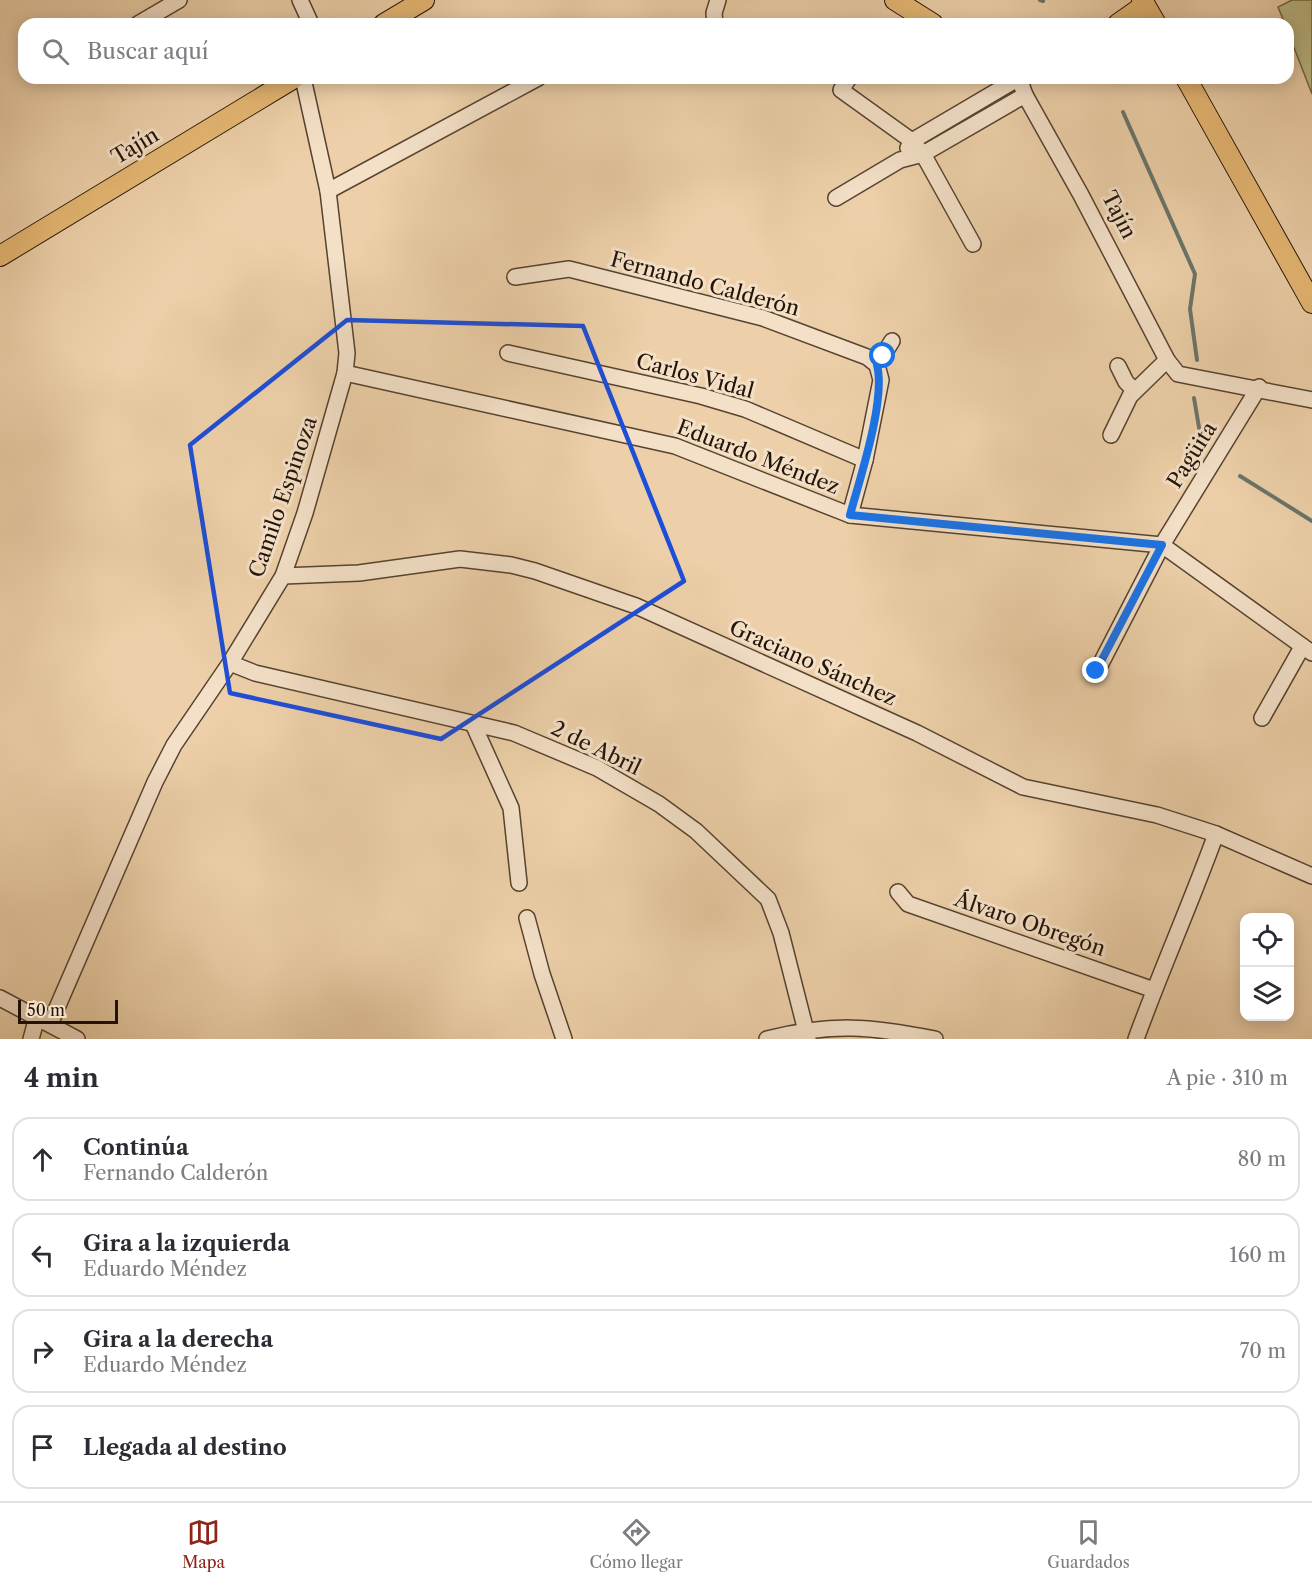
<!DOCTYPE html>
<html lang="es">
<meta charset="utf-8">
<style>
:root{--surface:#fff;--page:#f2f2f3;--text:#2b2b33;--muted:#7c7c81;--line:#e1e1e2;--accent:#8f2418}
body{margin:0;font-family:"Libre Caslon Text",serif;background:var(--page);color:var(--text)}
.controls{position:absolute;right:18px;bottom:18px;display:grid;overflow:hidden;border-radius:12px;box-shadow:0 3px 15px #0003}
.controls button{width:54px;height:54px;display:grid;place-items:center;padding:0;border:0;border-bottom:2px solid var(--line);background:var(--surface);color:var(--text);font:30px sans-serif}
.scale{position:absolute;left:18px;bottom:15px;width:100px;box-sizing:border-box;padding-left:6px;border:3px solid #241408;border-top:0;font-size:16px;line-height:21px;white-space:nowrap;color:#241408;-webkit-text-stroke:4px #f3e0c7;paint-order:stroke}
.stop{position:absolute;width:18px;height:18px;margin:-14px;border:4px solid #1a73e8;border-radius:50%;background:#fff}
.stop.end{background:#1a73e8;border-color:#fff;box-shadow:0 2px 6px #0008}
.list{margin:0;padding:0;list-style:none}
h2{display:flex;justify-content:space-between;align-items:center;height:78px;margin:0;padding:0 24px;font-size:26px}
h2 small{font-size:20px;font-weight:400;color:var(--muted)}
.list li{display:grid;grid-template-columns:39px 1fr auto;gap:18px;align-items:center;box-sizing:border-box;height:84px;margin:0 12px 12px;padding:0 12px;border:2px solid var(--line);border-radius:18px}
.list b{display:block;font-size:22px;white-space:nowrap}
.list p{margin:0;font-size:20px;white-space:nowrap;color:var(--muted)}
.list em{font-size:20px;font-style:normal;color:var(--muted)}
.icon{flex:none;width:33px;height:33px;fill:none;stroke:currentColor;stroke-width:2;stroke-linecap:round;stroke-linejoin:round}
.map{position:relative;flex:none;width:1312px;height:1039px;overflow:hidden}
.search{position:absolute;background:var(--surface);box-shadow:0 3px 15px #0003;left:18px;right:18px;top:18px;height:66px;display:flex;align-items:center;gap:15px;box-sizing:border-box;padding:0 21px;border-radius:18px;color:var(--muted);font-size:22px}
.sheet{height:462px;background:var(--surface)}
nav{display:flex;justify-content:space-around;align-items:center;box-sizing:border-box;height:84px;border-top:2px solid var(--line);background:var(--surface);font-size:16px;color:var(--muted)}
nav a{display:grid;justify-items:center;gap:3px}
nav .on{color:var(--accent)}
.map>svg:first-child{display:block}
</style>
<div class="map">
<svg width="1312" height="1039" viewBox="0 0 1312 1039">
<rect width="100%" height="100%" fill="#edd0a9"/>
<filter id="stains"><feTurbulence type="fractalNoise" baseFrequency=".00333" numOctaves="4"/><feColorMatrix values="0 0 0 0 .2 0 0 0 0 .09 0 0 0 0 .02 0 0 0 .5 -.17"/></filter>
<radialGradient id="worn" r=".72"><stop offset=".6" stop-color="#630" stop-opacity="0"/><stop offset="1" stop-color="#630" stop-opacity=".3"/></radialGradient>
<polygon fill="#bcba85" stroke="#706746" stroke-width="1.5" points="1292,0 1312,0 1312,94 1288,32 1288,24 1285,24 1278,7"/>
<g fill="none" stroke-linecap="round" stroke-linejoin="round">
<g stroke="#6a756a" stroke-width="4">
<polyline points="1040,0 1043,1"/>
<polyline points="1123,112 1195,274 1190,309 1197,360"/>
<polyline points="1194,398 1202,445"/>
<polyline points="1240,476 1312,521"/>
</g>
<defs>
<g id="minor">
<polyline points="300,0 311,24"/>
<polyline points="138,24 179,0"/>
<polyline points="715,24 714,13 718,0"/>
<polyline points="849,78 841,90 912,141 923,154 973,244"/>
<polyline points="1019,78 1025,95 1081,195 1167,360 1178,374 1312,400"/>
<polyline points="908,148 912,141 1019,78"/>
<polyline points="328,191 538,78"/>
<polyline points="836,198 900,160 923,154 1025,95"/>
<polyline points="515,277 569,269 763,318 867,357 877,365 881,380 865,460 850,515"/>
<polyline points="508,353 701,396 745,409 865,460"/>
<polyline points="877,365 892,341"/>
<polyline points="1118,366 1126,382 1135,391"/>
<polyline points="345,373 675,446 850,515 1162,545 1312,653"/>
<polyline points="1111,435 1130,396 1167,360"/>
<polyline points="283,576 359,573 460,559 511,565 535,571 636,606 917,733 1023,787 1157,815 1216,834 1312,876"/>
<polyline points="230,663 255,673 514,733 597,768 659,804 696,831 768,899 781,933 808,1039"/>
<polyline points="1097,671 1162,545 1259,387"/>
<polyline points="1262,718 1302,647"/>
<polyline points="474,726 511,808 519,883"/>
<polyline points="898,892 908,904 1154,990"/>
<polyline points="527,918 542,974 564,1039"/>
<polyline points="0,998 77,1039"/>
<polyline points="50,1024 155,782 174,745 230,663 283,576 305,513 345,373 347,353 328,191 303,78"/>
<polyline points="31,1039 37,1017"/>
<path d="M767,1039C832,1023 870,1026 935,1039"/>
<path d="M1136,1039C1161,970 1191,903 1216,834"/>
</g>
<g id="major">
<polyline points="895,0 933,24"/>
<polyline points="1142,0 1156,24"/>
<polyline points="384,24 424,0"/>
<polyline points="1118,24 1145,5"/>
<polyline points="1186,78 1312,303"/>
<polyline points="0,256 294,78"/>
</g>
</defs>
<use href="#minor" stroke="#564330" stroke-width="18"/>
<use href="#major" stroke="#241408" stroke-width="22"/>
<use href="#minor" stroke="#f3e0c7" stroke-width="15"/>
<use href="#major" stroke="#e6b874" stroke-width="20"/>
</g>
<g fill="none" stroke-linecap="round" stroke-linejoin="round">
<path stroke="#1a73e8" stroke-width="8" d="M883,356L877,365C886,400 860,478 850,515L1162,545L1096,671"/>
</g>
<path fill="none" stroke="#1d4ed8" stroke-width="4.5" stroke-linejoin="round" d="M347,320L583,326L684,581L441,739L230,693L190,445Z"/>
<g text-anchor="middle" stroke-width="6" stroke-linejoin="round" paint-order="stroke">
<g font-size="21" fill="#241408" stroke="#f3e0c7">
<text transform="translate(135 146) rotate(-31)" y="7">Tajín</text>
<text transform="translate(1119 215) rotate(63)" y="7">Tajín</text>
<text transform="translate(705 284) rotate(15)" y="7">Fernando Calderón</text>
<text transform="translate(695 376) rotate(15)" y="7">Carlos Vidal</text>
<text transform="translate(1192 455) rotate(-58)" y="7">Pagüita</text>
<text transform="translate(758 457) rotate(21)" y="7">Eduardo Méndez</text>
<text transform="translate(283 497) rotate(-71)" y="7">Camilo Espinoza</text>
<text transform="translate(813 663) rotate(24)" y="7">Graciano Sánchez</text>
<text transform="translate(596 748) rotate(26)" y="7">2 de Abril</text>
<text transform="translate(1030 924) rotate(19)" y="7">Álvaro Obregón</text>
</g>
</g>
<rect width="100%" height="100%" filter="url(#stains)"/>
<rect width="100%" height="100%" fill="url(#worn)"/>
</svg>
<div class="controls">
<button><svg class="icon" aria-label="locate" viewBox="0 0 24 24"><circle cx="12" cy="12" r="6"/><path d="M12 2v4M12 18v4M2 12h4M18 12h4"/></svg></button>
<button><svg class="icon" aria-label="layers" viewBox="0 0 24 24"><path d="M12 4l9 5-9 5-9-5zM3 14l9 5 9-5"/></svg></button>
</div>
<div class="scale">50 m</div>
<div class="stop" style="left:883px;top:356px"></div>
<div class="stop end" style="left:1096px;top:671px"></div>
<div class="search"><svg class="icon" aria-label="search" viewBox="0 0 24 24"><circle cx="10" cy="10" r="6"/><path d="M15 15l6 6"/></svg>Buscar aquí</div>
</div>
<section class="sheet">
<h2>4 min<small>A pie · 310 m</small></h2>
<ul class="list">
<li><svg class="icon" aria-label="ahead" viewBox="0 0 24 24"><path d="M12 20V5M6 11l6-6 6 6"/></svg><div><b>Continúa</b><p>Fernando Calderón</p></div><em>80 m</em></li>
<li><svg class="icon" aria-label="left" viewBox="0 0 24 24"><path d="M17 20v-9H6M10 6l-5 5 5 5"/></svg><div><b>Gira a la izquierda</b><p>Eduardo Méndez</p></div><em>160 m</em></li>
<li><svg class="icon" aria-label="right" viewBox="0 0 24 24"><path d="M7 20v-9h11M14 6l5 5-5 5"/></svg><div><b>Gira a la derecha</b><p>Eduardo Méndez</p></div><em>70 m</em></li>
<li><svg class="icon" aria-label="arrive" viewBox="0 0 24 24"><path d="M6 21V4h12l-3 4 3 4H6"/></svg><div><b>Llegada al destino</b></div></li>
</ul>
</section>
<nav>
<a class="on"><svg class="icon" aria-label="map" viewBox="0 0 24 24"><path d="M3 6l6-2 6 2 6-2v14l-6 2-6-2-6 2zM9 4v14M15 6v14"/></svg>Mapa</a>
<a><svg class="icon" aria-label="directions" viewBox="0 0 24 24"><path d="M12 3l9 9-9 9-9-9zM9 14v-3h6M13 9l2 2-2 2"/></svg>Cómo llegar</a>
<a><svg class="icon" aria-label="saved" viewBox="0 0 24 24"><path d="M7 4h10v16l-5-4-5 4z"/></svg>Guardados</a>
</nav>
